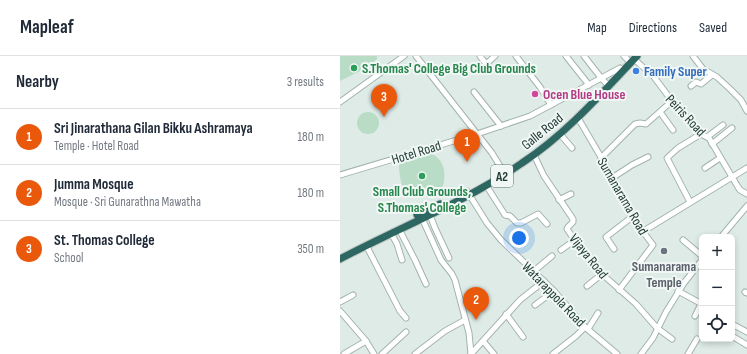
<!DOCTYPE html>
<meta charset="utf-8">
<style>
:root{--surface:#fff;--page:#f6f6f7;--text:#1f2937;--muted:#747a83;--line:#e0e1e3;--accent:#ea580c}
body{margin:0;font-family:"Sofia Sans Condensed",sans-serif;background:var(--page);color:var(--text)}
.controls{position:absolute;right:12px;bottom:12px;display:grid;overflow:hidden;border-radius:6px;box-shadow:0 2px 6px #0003}
.controls button{width:36px;height:36px;display:grid;place-items:center;padding:0;border:0;border-bottom:1px solid var(--line);background:var(--surface);color:var(--text);font:20px sans-serif}
.you{position:absolute;left:179px;top:182px;width:14px;height:14px;margin:-10px;border:3px solid #fff;border-radius:50%;background:#1a73e8;box-shadow:0 0 0 6px #1a73e833}
.badge{display:grid;place-items:center;width:26px;height:26px;border-radius:50%;background:var(--accent);color:#fff;font-size:13px;font-weight:700}
.pin{position:absolute;translate:-50% -33px;filter:drop-shadow(0 1px 2px #0008)}
.pin::after{content:'';position:absolute;top:21px;width:14px;height:12px;background:inherit;clip-path:polygon(0 0,100% 0,50% 100%)}
.list{margin:0;padding:0;list-style:none}
h2{display:flex;justify-content:space-between;align-items:center;height:52px;margin:0;padding:0 16px;font-size:17px}
h2 small{font-size:13px;font-weight:400;color:var(--muted)}
.list li{display:grid;grid-template-columns:26px 1fr auto;gap:12px;align-items:center;box-sizing:border-box;height:56px;padding:0 16px;border-top:1px solid var(--line)}
.list b{display:block;font-size:15px;white-space:nowrap}
.list p{margin:0;font-size:13px;white-space:nowrap;color:var(--muted)}
.list em{font-size:13px;font-style:normal;color:var(--muted)}
.icon{flex:none;width:22px;height:22px;fill:none;stroke:currentColor;stroke-width:2;stroke-linecap:round;stroke-linejoin:round}
.map{position:relative;flex:none;width:407px;height:298px;overflow:hidden}
header{display:flex;align-items:center;gap:24px;box-sizing:border-box;height:56px;padding:0 20px;background:var(--surface);border-bottom:1px solid var(--line)}
header strong{font-size:19px}
nav{display:flex;gap:22px;margin-inline-start:auto;font-size:14px}
main{display:flex}
aside{flex:1;background:var(--surface)}
.map>svg:first-child{display:block}
</style>
<header>
<strong>Mapleaf</strong>
<nav><a>Map</a><a>Directions</a><a>Saved</a></nav>
</header>
<main>
<aside>
<h2>Nearby<small>3 results</small></h2>
<ul class="list">
<li><span class="badge">1</span><div><b>Sri Jinarathana Gilan Bikku Ashramaya</b><p>Temple · Hotel Road</p></div><em>180 m</em></li>
<li><span class="badge">2</span><div><b>Jumma Mosque</b><p>Mosque · Sri Gunarathna Mawatha</p></div><em>180 m</em></li>
<li><span class="badge">3</span><div><b>St. Thomas College</b><p>School</p></div><em>350 m</em></li>
</ul>
</aside>
<div class="map">
<svg width="407" height="298" viewBox="0 0 407 298">
<rect width="100%" height="100%" fill="#dfebe7"/>
<g fill="#b8dcc5">
<polygon points="0,0 37,0 37,3 30,10 0,25"/>
<circle cx="28" cy="67" r="11"/>
<path d="M87,96C103,101 107,114 103,130C92,138 81,141 67,140C61,129 59,120 59,108C67,101 77,98 87,96Z"/>
</g>
<g fill="none" stroke-linecap="round" stroke-linejoin="round">
<defs>
<g id="minor">
<polyline points="76,0 152,97 163,115 164,119"/>
<polyline points="140,0 146,8 155,0"/>
<polyline points="176,0 200,31 211,49"/>
<polyline points="226,0 249,29"/>
<polyline points="244,0 262,23 269,30"/>
<polyline points="284,0 288,4"/>
<polyline points="353,0 363,13 377,21 390,33 401,44 407,55"/>
<polyline points="294,3 314,21 332,45 348,62 361,78 369,82 398,131 400,134 407,138"/>
<polyline points="351,30 356,26 361,28 372,19"/>
<polyline points="134,36 161,70"/>
<polyline points="0,46 64,0"/>
<polyline points="320,56 333,74"/>
<polyline points="238,62 268,113 292,161 313,189 279,234"/>
<polyline points="220,78 232,92"/>
<polyline points="367,81 383,69"/>
<polyline points="372,88 392,72"/>
<polyline points="194,99 204,120 233,163 233,166 228,171 227,173 247,202 262,218 296,248 317,272 332,283"/>
<polyline points="261,102 295,68 300,67 306,68 332,45"/>
<polyline points="365,112 380,102"/>
<polyline points="0,119 137,78 190,60 280,12"/>
<polyline points="272,122 292,109 308,101"/>
<polyline points="146,129 165,159 170,160 177,167 181,167 198,158 207,168"/>
<polyline points="127,135 147,167 161,184 214,235 245,271 277,298"/>
<polyline points="219,144 231,138"/>
<polyline points="350,146 327,102 338,92 361,78"/>
<polyline points="90,159 95,172 109,202"/>
<polyline points="81,160 101,204 112,218 115,224 129,277 131,298"/>
<polyline points="59,173 75,204 86,228"/>
<polyline points="302,176 407,112"/>
<polyline points="51,177 57,188 62,204"/>
<polyline points="381,181 407,150"/>
<polyline points="343,184 362,200"/>
<polyline points="26,189 60,255 66,262"/>
<polyline points="274,193 266,181 292,161"/>
<polyline points="221,194 235,184"/>
<polyline points="194,215 212,200"/>
<polyline points="247,230 262,218"/>
<polyline points="338,235 362,248"/>
<polyline points="405,236 407,237"/>
<polyline points="0,246 13,239"/>
<polyline points="195,249 214,235"/>
<polyline points="0,255 26,285 34,298"/>
<polyline points="166,258 183,281"/>
<polyline points="355,260 362,246"/>
<polyline points="392,268 407,276"/>
<polyline points="248,273 258,257"/>
<polyline points="392,280 407,289"/>
<polyline points="143,285 154,298"/>
<polyline points="4,298 26,285"/>
<polyline points="42,298 66,276"/>
<polyline points="75,298 105,275 125,264"/>
<polyline points="131,298 180,244 204,225"/>
<polyline points="213,298 236,280 245,271"/>
<polyline points="301,298 313,282 326,256 344,227 362,204"/>
<polyline points="348,298 357,283"/>
</g>
<g id="highway">
<polyline points="77,159 100,148"/>
<path d="M0,203C60,171 126,146 182,107C226,78 261,38 297,0"/>
</g>
</defs>
<use href="#minor" stroke="#a2b3ae" stroke-width="7"/>
<use href="#highway" stroke="#c1c8c7" stroke-width="9"/>
<use href="#minor" stroke="#fff" stroke-width="5"/>
<use href="#highway" stroke="#2c6761" stroke-width="7"/>
</g>
<g fill="#2e9e5b" stroke="#f0f7f4" stroke-width="1.5">
<circle cx="14" cy="12" r="4"/>
<circle cx="82" cy="120" r="4"/>
</g>
<circle fill="#3f7fe0" stroke="#f0f7f4" stroke-width="1.5" cx="296" cy="15" r="4"/>
<circle fill="#d1479c" stroke="#f0f7f4" stroke-width="1.5" cx="195" cy="38" r="4"/>
<circle fill="#6b7280" stroke="#f0f7f4" stroke-width="1.5" cx="324" cy="195" r="4"/>
<g text-anchor="middle" stroke-width="4" stroke-linejoin="round" paint-order="stroke">
<rect fill="#f0f7f4" stroke="#5e736f" stroke-width="1" x="151" y="109" width="22" height="22" rx="3"/>
<g font-size="13" font-weight="bold" fill="#203b36">
<text x="162" y="125">A2</text>
</g>
<g font-size="14" font-weight="bold" fill="#27864d" stroke="#f0f7f4" text-anchor="start">
<text x="22" y="17">S.Thomas' College Big Club Grounds</text>
<text x="82" y="140" text-anchor="middle">Small Club Grounds,<tspan x="82" dy="16">S.Thomas' College</tspan></text>
</g>
<g font-size="14" font-weight="bold" fill="#366cbe" stroke="#f0f7f4" text-anchor="start">
<text x="304" y="20">Family Super</text>
</g>
<g font-size="14" font-weight="bold" fill="#b23c85" stroke="#f0f7f4" text-anchor="start">
<text x="203" y="43">Ocen Blue House</text>
</g>
<g font-size="14" fill="#203b36" stroke="#f0f7f4">
<text transform="translate(346 59) rotate(47)" y="5">Peiris Road</text>
<text transform="translate(202 75) rotate(-39)" y="5">Galle Road</text>
<text transform="translate(76 96) rotate(-17)" y="5">Hotel Road</text>
<text transform="translate(283 140) rotate(60)" y="5">Sumanarama Road</text>
<text transform="translate(249 200) rotate(51)" y="5">Vijaya Road</text>
<text transform="translate(214 238) rotate(46)" y="5">Watarappola Road</text>
</g>
<g font-size="14" font-weight="bold" fill="#5b616d" stroke="#f0f7f4">
<text x="324" y="215">Sumanarama<tspan x="324" dy="16">Temple</tspan></text>
</g>
</g>
</svg>
<div class="controls">
<button>+</button>
<button>−</button>
<button><svg class="icon" aria-label="locate" viewBox="0 0 24 24"><circle cx="12" cy="12" r="6"/><path d="M12 2v4M12 18v4M2 12h4M18 12h4"/></svg></button>
</div>
<div class="you"></div>
<div class="pin badge" style="left:127px;top:106px">1</div>
<div class="pin badge" style="left:136px;top:264px">2</div>
<div class="pin badge" style="left:44px;top:61px">3</div>
</div>
</main>
